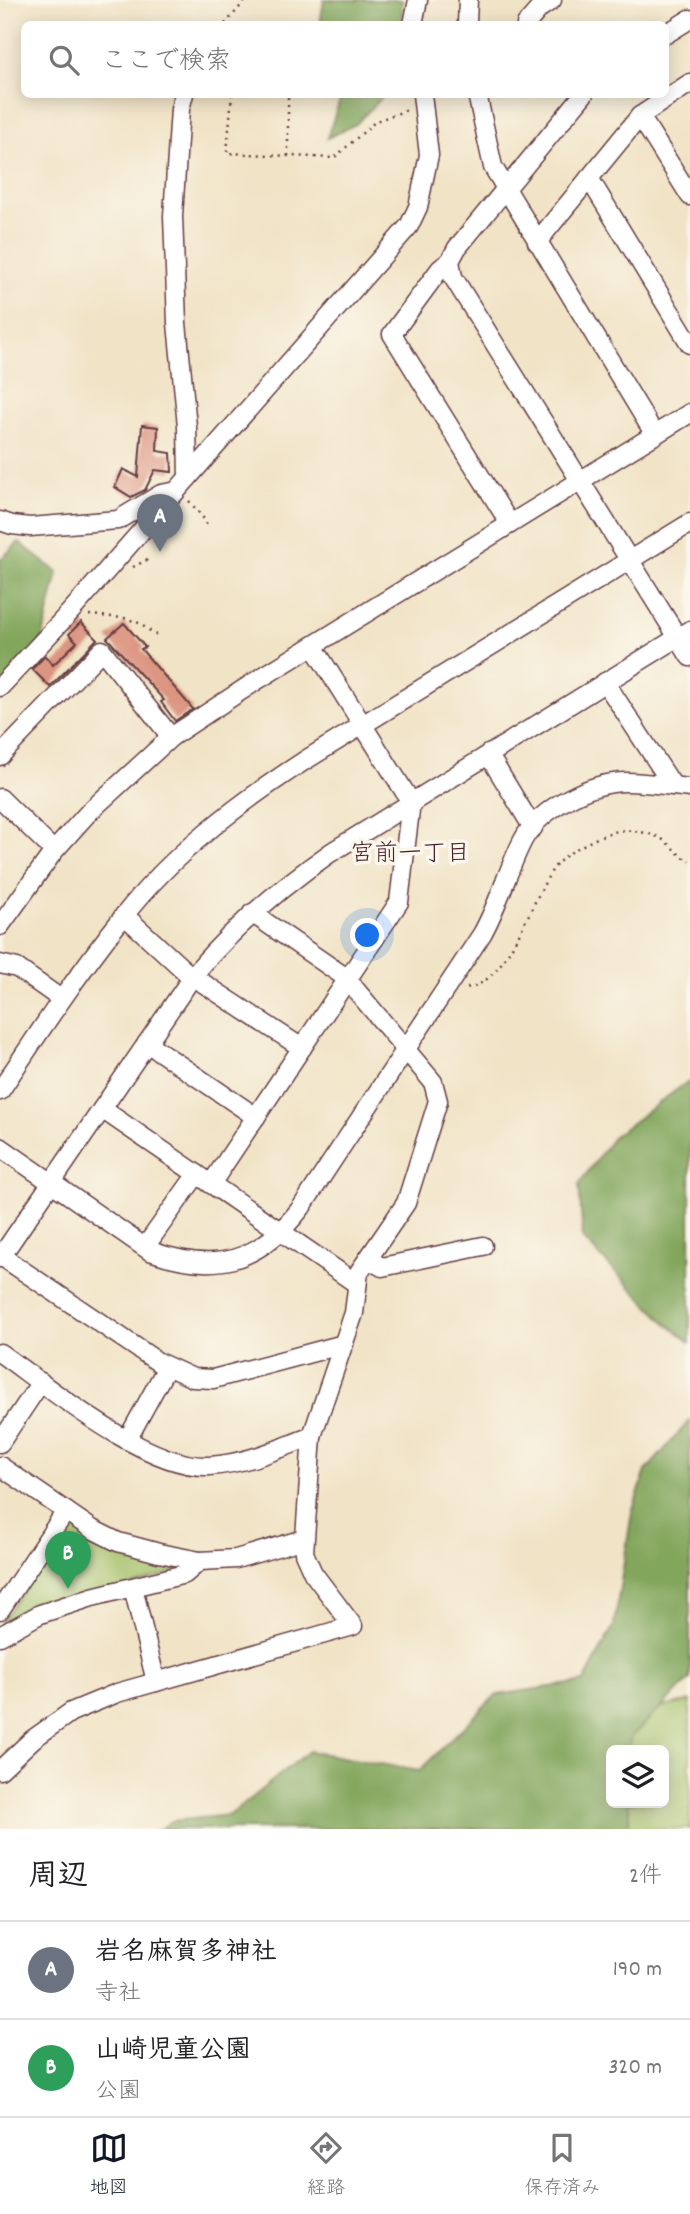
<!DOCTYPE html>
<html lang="ja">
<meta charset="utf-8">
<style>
:root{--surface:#fff;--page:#f2f2f2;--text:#202124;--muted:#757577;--line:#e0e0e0;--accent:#111827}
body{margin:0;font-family:Dekko,"Klee One",sans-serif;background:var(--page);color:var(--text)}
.controls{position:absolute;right:21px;bottom:21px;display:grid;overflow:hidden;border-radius:10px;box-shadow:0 4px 18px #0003}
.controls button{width:63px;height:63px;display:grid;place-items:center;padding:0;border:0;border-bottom:2px solid var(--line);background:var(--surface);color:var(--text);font:35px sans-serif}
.you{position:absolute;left:368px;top:936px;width:24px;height:24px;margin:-18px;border:5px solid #fff;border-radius:50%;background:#1a73e8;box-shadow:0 0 0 10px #1a73e833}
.badge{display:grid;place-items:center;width:46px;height:46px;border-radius:50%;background:var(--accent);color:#fff;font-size:23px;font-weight:700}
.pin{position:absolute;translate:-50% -58px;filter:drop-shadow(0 2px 4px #0008)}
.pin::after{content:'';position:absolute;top:37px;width:24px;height:21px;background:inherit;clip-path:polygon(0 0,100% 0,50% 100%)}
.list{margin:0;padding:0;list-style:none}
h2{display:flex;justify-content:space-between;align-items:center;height:91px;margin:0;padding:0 28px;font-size:30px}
h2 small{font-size:23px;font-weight:400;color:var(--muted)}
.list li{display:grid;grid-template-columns:46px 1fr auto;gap:21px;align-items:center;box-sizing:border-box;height:98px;padding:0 28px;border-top:2px solid var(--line)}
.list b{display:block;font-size:26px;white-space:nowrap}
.list p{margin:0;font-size:23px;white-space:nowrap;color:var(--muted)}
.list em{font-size:23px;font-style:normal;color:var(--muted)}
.icon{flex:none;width:38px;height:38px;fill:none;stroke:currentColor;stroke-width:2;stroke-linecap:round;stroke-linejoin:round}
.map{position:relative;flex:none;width:690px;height:1829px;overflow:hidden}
.search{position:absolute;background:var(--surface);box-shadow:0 4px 18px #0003;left:21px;right:21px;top:21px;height:77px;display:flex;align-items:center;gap:18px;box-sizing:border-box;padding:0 24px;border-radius:10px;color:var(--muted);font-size:26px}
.sheet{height:287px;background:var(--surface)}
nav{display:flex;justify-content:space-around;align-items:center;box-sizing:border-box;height:98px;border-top:2px solid var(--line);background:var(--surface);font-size:19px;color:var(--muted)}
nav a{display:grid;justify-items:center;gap:4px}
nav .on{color:var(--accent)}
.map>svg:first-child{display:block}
</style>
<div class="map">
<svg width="690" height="1829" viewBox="0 0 690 1829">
<rect width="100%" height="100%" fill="#fbf7ec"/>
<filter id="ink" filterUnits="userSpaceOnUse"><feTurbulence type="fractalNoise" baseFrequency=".0143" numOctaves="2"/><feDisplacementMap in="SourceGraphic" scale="14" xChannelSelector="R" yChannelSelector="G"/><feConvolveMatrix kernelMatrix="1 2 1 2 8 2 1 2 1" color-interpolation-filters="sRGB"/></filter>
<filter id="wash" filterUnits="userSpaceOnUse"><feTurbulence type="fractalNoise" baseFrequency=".00686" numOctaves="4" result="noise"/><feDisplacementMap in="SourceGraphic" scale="28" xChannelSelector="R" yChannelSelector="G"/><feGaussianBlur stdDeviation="1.57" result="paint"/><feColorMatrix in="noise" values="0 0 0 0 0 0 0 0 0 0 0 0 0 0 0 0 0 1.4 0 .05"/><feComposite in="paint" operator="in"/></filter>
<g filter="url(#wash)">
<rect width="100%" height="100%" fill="#f1e3c6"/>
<g fill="#a3bf66" stroke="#766f48" stroke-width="2" fill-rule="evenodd">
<polygon points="72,1523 181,1566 181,1570 0,1627 0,1623"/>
<path d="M690,1701V1829H557L609,1719ZM611,1750H664V1803H611Z"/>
</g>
<g fill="#82a65b" stroke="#666243" stroke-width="2">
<polygon points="324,0 402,0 402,24 320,24"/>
<polygon points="342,94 384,95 356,124 327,138"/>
<polygon points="19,542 58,573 41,644 0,692 0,560"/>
<polygon points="690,1080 690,1342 666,1323 583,1239 579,1184 614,1136"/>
<polygon points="690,1420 690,1679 630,1738 630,1750 611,1750 611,1803 629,1803 629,1829 160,1829 172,1821 230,1815 309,1751 419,1771 496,1695 584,1682 614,1625 632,1512 646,1471"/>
</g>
<g id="blocks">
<g fill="#dc9581">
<polygon points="142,425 158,427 157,451 171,453 172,472 155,470 145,490 131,497 115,487 123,469 138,477"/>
<polygon points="81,622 97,639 50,687 32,669 45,656 53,665 77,642 69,634"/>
<polygon points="124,623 145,647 141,649 193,709 175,721 161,702 164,700 107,638"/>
</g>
</g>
</g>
<g filter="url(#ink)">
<use href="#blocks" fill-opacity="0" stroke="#633c42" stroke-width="2"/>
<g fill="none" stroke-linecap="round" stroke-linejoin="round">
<defs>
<g id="minor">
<polyline points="413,24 418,0"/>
<polyline points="467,24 468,0"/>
<polyline points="526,24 540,8 552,0"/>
<polyline points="666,34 690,19"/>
<polyline points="184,94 180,109 173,216 177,323 187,426 188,478"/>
<polyline points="477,94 493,167 655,435"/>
<polyline points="584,94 457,248 450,261 453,277 690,657"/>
<polyline points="640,116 690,196"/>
<polyline points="589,178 690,344"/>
<polyline points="537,242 640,116 690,83"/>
<polyline points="450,261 440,269 392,334 510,524"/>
<polyline points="0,521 12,525 30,527 118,520 161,494 172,492"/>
<polyline points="605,682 673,786"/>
<polyline points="0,687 72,610 409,226 418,207 429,155 422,94"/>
<polyline points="488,754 533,828"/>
<polyline points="0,756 102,650 171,737"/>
<polyline points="0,798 54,851"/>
<polyline points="124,915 186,972 302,1048"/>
<polyline points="0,926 54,851 88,813 171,737 259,679 690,413"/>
<polyline points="0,964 17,968 61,999"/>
<polyline points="147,1043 256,1117"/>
<path d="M0,1091C39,1032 79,972 123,917C172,854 238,804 304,761L690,523"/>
<polyline points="102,1109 357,1284"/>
<path d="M0,1147L150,1251C216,1274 258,1263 301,1208L482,934C499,904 507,871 523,840C540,808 591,782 626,782C647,782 669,786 690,788"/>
<polyline points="211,1184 399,902 411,802 313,646"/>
<polyline points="145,1247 197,1174"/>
<polyline points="1,1256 158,1362 193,1378 213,1379 344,1344"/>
<path d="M0,1258L195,973C235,926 280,888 330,853L690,630"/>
<polyline points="368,1259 382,1267 483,1246"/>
<path d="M0,1353C51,1389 147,1469 209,1466C245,1464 279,1449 312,1436"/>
<polyline points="127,1440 167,1367"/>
<polyline points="0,1443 41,1382"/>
<polyline points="0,1466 92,1529 118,1542 159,1553 200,1561 236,1559 304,1539"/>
<polyline points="133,1587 156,1682"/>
<polyline points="0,1610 66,1511"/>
<polyline points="0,1636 40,1614 92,1597 185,1574 200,1561"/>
<polyline points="0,1770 33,1739 71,1712 117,1693 353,1626 313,1573 304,1553 312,1436 354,1313 359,1272 406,1203 438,1101 433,1082 345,977 252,913"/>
</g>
</defs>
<use href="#minor" stroke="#633c42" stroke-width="21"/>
<g stroke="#633c42" stroke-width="2.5" stroke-dasharray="2 5" stroke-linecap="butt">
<polyline points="225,24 246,0"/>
<polyline points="232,94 227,153 334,158 376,121 407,110"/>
<polyline points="288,156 288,94"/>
<polyline points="189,501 204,519 207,526"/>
<polyline points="133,567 149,559"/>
<polyline points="89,615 124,618 137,622 156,635"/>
<path d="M467,988C508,985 534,890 557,864C566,854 581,846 593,840C607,833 618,829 634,831C641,832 653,834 660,838C671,844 678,856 690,861"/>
</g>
<use href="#minor" stroke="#fff" stroke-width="18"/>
</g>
</g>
<g text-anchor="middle" stroke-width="7" stroke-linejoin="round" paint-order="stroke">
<g font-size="24" fill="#4a1f2b" stroke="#fbf7ec">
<text x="410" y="860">宮前一丁目</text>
</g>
</g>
</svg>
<div class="controls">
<button><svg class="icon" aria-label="layers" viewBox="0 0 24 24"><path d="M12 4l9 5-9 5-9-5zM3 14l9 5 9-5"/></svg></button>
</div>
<div class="you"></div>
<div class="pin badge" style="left:160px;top:552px;background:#6b7280">A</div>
<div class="pin badge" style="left:68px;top:1589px;background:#2e9e5b">B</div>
<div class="search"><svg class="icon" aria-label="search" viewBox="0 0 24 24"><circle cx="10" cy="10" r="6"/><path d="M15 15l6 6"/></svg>ここで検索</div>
</div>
<section class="sheet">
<h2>周辺<small>2件</small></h2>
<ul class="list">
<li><span class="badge" style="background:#6b7280">A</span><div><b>岩名麻賀多神社</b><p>寺社</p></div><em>190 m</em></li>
<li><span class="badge" style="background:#2e9e5b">B</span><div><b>山崎児童公園</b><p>公園</p></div><em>320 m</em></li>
</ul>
</section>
<nav>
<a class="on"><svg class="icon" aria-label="map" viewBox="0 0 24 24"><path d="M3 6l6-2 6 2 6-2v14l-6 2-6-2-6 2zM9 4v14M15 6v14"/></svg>地図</a>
<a><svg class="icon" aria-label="directions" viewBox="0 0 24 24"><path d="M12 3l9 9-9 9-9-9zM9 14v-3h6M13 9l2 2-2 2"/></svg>経路</a>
<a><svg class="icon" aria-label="saved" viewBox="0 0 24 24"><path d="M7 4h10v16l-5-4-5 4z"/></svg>保存済み</a>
</nav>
